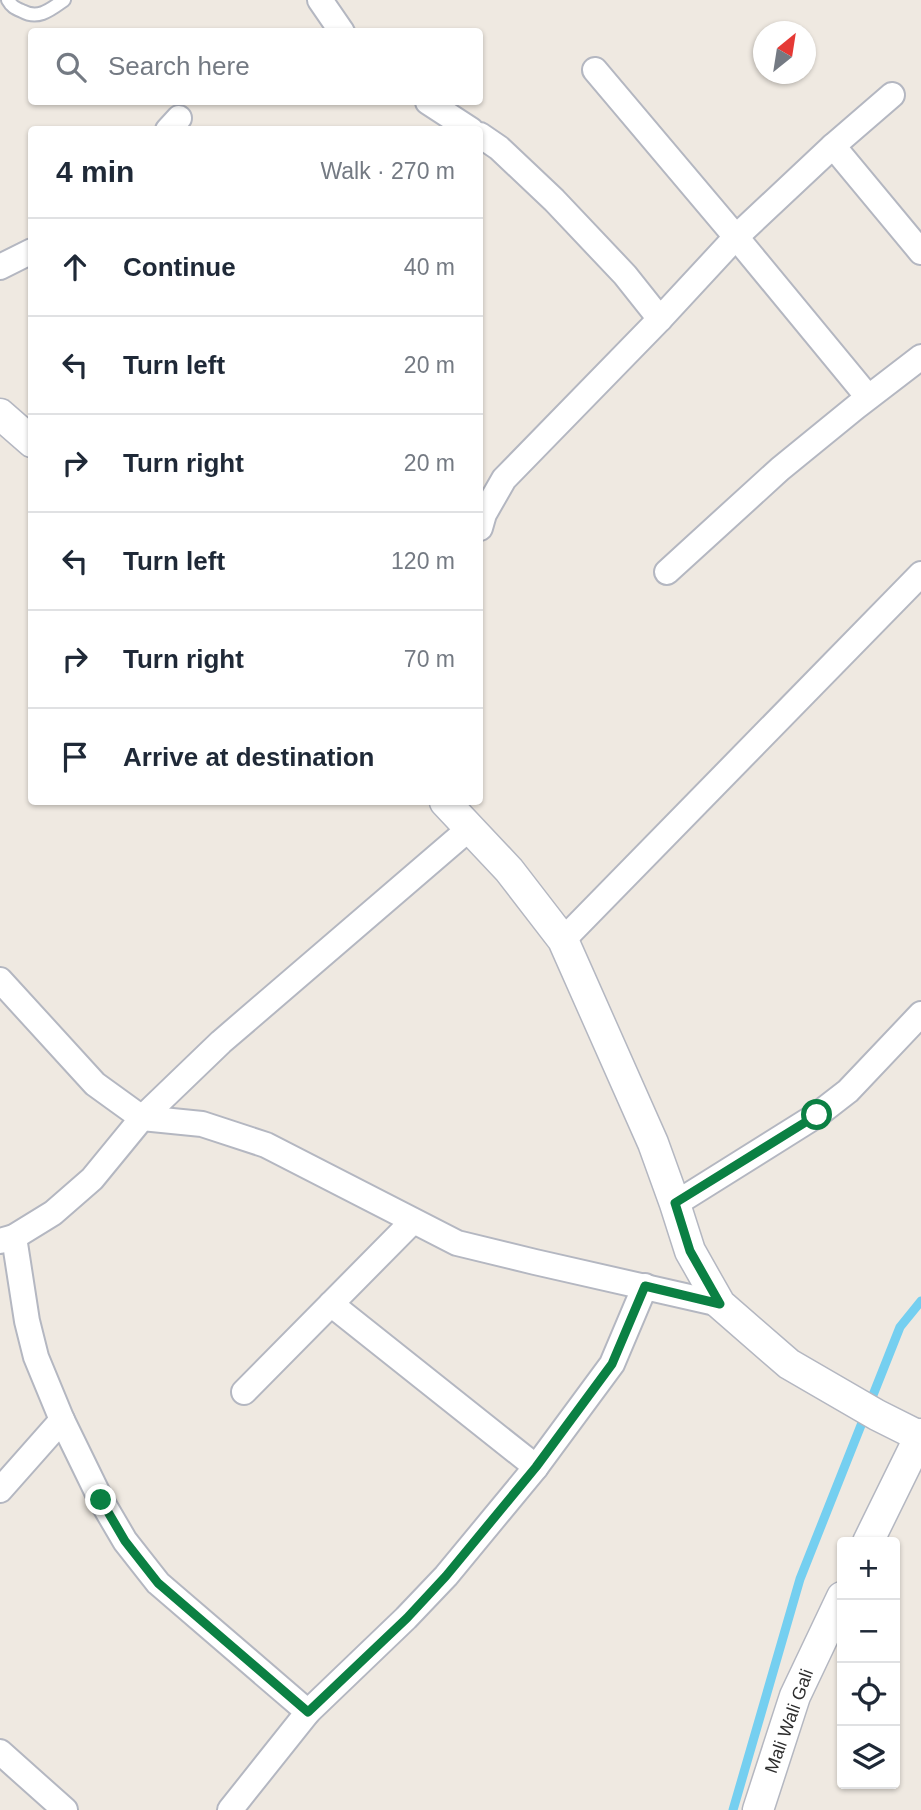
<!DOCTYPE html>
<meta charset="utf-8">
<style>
:root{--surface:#fff;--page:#f2f2f3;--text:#1f2937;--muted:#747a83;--line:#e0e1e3}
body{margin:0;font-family:Arial,sans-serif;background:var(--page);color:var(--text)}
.controls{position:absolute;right:21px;bottom:21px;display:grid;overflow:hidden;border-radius:7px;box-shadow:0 2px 5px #0004}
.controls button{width:63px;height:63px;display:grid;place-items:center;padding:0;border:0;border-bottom:2px solid var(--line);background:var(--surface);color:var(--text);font:35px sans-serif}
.compass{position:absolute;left:753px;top:21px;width:63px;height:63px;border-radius:50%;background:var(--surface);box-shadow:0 2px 5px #0004;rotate:30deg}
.stop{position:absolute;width:21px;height:21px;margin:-16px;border:5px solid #0b8043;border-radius:50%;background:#fff}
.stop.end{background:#0b8043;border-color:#fff;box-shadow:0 2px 7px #0008}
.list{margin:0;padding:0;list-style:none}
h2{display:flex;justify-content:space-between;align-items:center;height:91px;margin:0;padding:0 28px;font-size:30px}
h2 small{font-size:23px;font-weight:400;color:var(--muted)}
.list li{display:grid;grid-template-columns:46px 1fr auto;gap:21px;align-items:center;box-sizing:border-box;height:98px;padding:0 28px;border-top:2px solid var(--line)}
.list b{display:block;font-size:26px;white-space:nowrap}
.list em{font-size:23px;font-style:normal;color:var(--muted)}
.icon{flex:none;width:38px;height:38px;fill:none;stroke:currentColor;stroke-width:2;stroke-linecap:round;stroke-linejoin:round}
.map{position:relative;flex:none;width:921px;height:1810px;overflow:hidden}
.search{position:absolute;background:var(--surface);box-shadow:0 2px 5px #0004;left:28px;top:28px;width:455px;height:77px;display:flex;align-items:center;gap:18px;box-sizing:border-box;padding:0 24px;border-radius:7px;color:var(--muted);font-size:26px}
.panel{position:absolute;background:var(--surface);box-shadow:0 2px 5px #0004;left:28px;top:126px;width:455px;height:679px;border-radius:7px}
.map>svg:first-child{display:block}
</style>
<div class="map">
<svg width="921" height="1810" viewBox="0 0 921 1810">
<rect width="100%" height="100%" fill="#efe9e1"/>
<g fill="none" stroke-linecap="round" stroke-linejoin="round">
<polyline stroke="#75cff0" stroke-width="9" points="733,1810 800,1579 900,1327 921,1301"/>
<defs>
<path id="service" d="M8,0C12,7 15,8 22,11C38,20 50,10 64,0"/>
<g id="minor">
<polyline points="320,0 342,32"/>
<polyline points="595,70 736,237 868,397"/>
<polyline points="428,102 471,130"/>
<polyline points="168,130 179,118"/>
<polyline points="480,135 499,148 554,200 625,275 660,319 736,237 833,146 921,252"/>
<polyline points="833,146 892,95"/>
<polyline points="0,267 32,251"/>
<polyline points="480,528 484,514 504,479 660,319"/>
<polyline points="667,572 780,469 856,407 921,357"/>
<polyline points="563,940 921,574"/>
<polyline points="0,980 95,1084 142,1118 202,1124 266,1145 457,1243 535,1262 720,1304"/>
<polyline points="675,1204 817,1115 848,1091 921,1014"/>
<polyline points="14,1237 27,1321 36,1357 62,1420 101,1500 125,1541 158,1583 308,1712"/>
<polyline points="0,1241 14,1237 53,1213 92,1179 142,1118 221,1042 470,828"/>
<polyline points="331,1304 536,1467"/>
<polyline points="244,1392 413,1221"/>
<polyline points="0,1490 62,1420"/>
<polyline points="0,1752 65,1810"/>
<polyline points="230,1810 308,1712 406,1618 446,1576 536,1467 612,1364 645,1286"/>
</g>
<g id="tertiary">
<polyline points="0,414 32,442"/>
<polyline points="445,802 509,870 563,940 653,1143 675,1204 690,1251 720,1304 789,1364 877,1415 921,1437"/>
<polyline points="868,1542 921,1434"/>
<polyline points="758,1810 795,1696 842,1597"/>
</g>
</defs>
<use href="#service" stroke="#b4b7c1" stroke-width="16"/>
<use href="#minor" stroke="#b4b7c1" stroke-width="28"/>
<use href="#tertiary" stroke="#b4b7c1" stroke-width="33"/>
<use href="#service" stroke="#fff" stroke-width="12"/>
<use href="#minor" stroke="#fff" stroke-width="24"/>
<use href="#tertiary" stroke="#fff" stroke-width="30"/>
</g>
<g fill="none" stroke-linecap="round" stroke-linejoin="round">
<polyline stroke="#0b8043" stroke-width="9" points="101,1500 125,1541 158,1583 308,1712 407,1618 446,1576 536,1467 612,1364 645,1286 720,1304 690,1251 675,1203 817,1115"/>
</g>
<g text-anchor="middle" stroke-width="7" stroke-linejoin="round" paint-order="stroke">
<g font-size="18" fill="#2e2e2e" stroke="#fff">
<text transform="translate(789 1721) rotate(-70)" y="6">Mali Wali Gali</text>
</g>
</g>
</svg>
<div class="controls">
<button>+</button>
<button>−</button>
<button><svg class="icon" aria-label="locate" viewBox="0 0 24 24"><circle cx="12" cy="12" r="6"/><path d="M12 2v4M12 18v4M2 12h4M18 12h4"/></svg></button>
<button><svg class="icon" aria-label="layers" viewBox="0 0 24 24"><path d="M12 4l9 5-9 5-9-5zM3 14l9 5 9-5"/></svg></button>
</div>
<svg class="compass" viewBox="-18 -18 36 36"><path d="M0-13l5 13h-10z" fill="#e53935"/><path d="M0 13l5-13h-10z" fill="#747a83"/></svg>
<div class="stop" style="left:817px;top:1115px"></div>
<div class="stop end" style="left:101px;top:1500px"></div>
<div class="search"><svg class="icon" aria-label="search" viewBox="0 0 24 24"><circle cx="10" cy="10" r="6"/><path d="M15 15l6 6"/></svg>Search here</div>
<section class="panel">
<h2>4 min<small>Walk · 270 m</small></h2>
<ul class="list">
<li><svg class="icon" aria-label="ahead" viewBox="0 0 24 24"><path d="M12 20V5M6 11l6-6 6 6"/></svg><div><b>Continue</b></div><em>40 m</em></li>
<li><svg class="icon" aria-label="left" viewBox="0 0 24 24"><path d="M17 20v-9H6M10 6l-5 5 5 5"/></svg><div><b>Turn left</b></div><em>20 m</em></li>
<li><svg class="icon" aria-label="right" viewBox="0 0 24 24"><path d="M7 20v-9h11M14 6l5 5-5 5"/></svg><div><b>Turn right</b></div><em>20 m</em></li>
<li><svg class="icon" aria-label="left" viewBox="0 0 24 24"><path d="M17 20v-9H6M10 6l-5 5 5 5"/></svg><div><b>Turn left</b></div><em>120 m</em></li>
<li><svg class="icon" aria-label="right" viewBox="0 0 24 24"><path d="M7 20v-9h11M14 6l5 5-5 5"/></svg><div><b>Turn right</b></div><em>70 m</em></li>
<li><svg class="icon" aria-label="arrive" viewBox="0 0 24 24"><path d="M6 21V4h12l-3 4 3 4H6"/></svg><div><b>Arrive at destination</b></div></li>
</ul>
</section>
</div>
